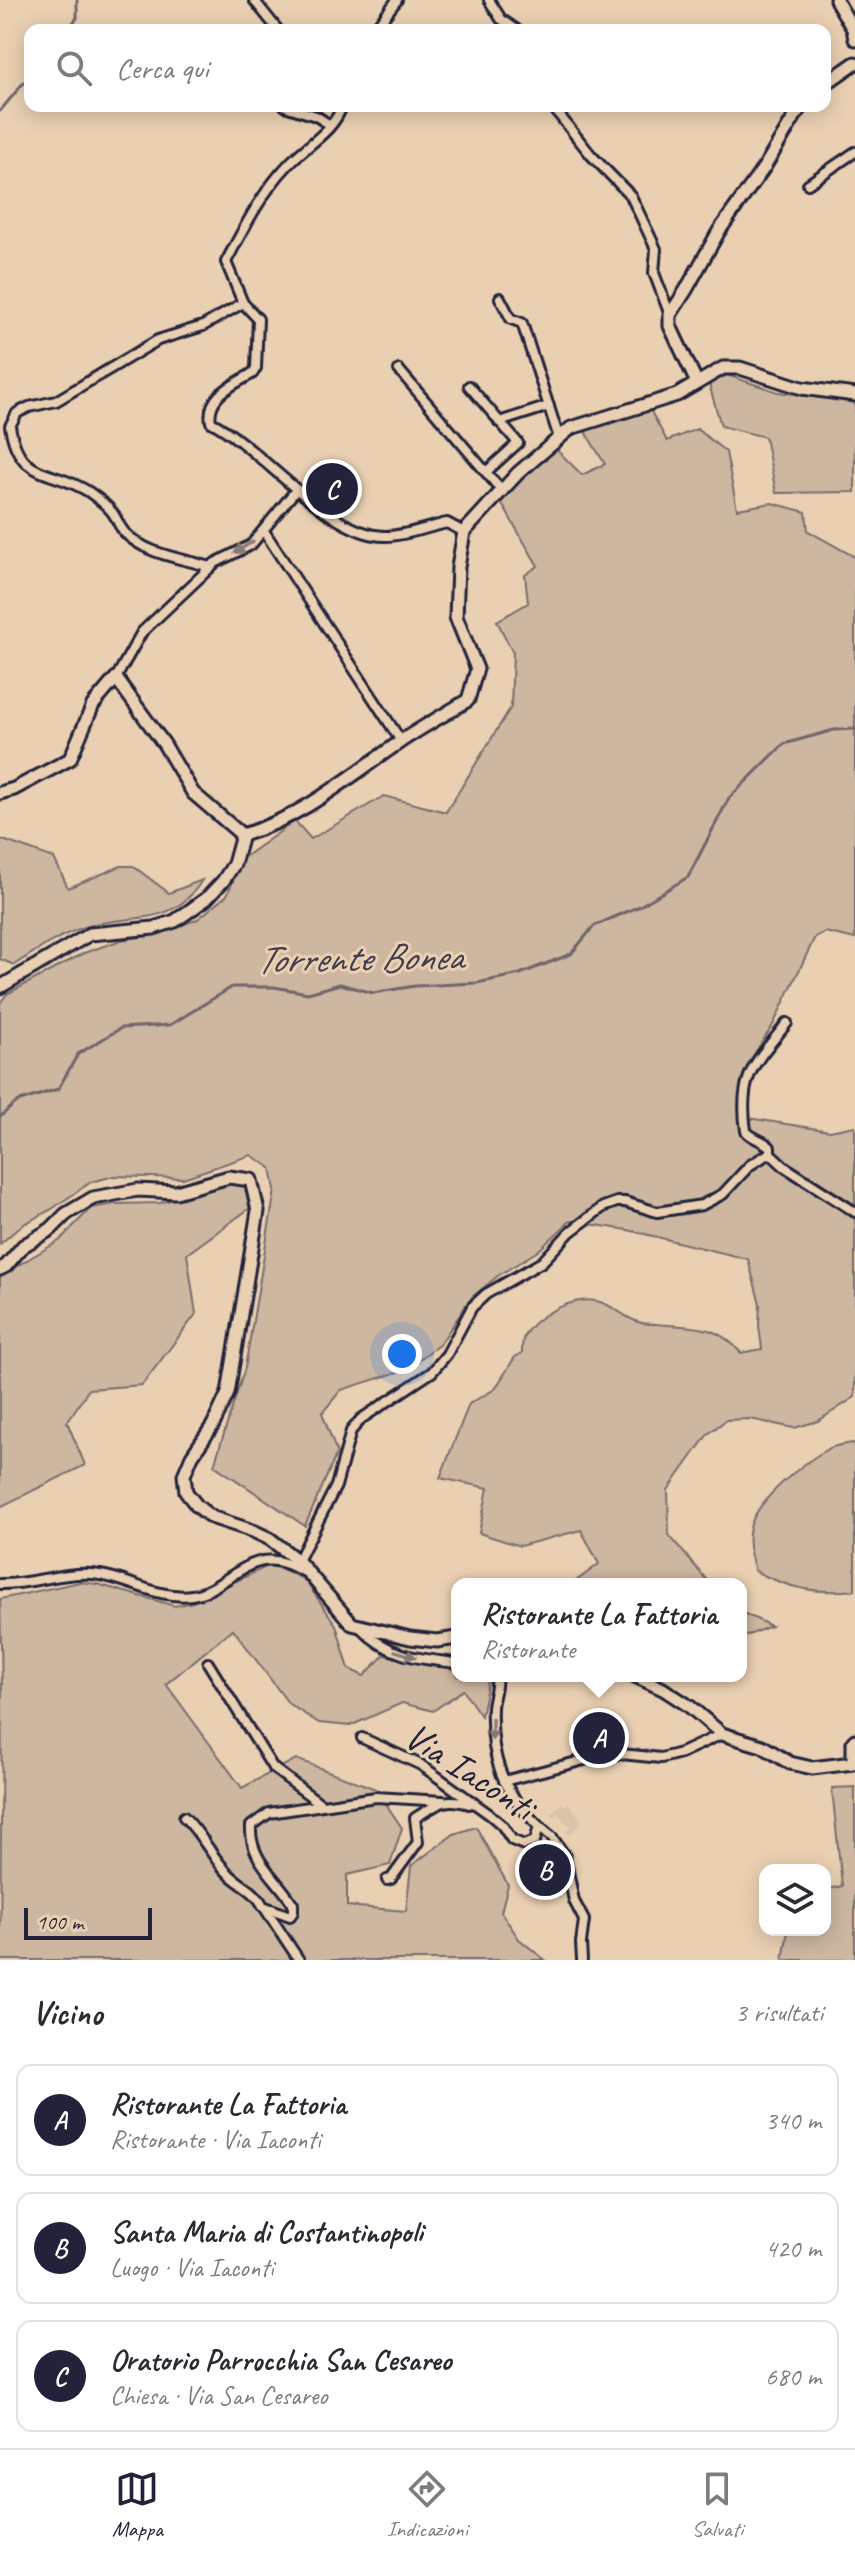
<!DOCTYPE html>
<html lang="it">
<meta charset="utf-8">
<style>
:root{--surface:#fff;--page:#f7f7f7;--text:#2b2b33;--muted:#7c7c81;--line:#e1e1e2;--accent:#22223b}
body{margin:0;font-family:Caveat,sans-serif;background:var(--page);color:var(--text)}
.controls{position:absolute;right:24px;bottom:24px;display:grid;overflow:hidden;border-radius:16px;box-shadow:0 4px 20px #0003}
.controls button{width:72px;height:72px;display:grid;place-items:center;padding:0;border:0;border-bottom:2px solid var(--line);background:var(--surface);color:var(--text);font:40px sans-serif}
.scale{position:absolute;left:24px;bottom:20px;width:128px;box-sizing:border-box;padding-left:8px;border:4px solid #22223b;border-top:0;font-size:22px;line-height:28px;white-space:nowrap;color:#22223b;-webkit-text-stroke:6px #ead0b2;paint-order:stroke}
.you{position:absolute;left:402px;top:1354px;width:28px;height:28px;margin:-20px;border:6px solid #fff;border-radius:50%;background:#1a73e8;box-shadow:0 0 0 12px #1a73e833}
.badge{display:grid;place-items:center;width:52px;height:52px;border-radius:50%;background:var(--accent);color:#fff;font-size:26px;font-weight:700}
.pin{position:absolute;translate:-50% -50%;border:4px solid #fff;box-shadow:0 2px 8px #0006}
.popup{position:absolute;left:451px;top:1578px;width:296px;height:104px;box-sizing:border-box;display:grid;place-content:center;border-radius:16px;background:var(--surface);filter:drop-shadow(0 2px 6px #0005);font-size:26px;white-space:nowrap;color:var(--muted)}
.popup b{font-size:30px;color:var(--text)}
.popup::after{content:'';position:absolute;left:50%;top:100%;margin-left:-16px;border:16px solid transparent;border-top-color:var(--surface)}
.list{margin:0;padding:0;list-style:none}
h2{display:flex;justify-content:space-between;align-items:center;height:104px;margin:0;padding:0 32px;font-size:34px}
h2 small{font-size:26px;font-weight:400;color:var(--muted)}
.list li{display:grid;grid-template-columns:52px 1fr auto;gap:24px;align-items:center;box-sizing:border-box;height:112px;margin:0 16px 16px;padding:0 16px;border:2px solid var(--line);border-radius:16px}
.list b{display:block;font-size:30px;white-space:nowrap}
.list p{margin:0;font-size:26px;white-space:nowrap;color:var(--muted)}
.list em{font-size:26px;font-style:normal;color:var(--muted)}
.icon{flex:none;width:44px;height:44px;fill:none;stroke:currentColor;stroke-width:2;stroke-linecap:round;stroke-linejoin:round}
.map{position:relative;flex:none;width:855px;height:1960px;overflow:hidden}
.search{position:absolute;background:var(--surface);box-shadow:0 4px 20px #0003;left:24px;right:24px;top:24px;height:88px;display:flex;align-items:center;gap:20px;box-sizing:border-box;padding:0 28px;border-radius:16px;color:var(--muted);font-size:30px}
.sheet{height:488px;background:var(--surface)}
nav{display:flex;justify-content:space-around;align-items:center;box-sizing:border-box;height:112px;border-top:2px solid var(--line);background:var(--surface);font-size:22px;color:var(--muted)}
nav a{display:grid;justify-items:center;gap:4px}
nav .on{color:var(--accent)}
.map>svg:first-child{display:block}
</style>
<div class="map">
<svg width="855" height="1960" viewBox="0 0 855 1960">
<rect width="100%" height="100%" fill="#ead0b2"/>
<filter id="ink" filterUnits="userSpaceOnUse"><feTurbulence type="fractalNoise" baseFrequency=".0125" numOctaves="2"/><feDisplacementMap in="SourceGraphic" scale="16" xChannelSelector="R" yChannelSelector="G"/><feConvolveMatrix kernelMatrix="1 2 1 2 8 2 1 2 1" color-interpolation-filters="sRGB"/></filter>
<g filter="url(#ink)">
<polygon fill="#dbc3a9" points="562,1803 565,1806 569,1803 582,1821 569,1835 566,1832 571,1827 558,1814 554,1816 551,1813"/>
<g fill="#cdb7a1" stroke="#786c6e" stroke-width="2">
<polygon points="727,375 778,392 855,401 855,492 776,493 765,437 721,426 709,384"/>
<path d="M649,408L667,441L697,429L726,452L737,509L772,503L806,512L808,531L855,557V939L825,932L815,937L773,1025L749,1062L741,1086L742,1117L830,1131L855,1126V1397L818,1421L794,1428L750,1419L726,1420L708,1434L668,1490L669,1535L710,1584H572L599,1564L581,1530L520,1546L479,1533L488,1488L440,1478L469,1404L495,1389L515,1357L522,1353C522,1345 522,1337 528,1330C542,1312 578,1295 600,1302C614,1306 625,1318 638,1322C644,1324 651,1324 657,1324C694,1328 716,1323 741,1353L762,1349L759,1326L760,1304L748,1259L628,1230L570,1221L538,1251L499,1275L472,1297L440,1344L421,1358L414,1367L341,1390L322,1413L337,1453L305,1526L214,1465L245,1368L275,1190L271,1168L251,1155L183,1178L114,1176L91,1182L52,1209L22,1225L0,1244V1003L7,994L84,953L121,940L159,934L198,919L227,895L243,858L295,821L311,839L384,796L446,812L511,707L513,653L497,621L528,603L525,575L538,566L499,499L555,448L582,475L605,464L584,430Z"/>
<path d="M0,839L54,858L68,888L121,866H133L169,893L202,880C172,930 130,912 85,927C59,935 37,950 14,965L0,959Z"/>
<polygon points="236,1183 247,1186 250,1208 187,1254 196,1314 142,1385 89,1389 67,1422 85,1465 0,1507 0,1276 59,1241 91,1208 115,1204 160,1203 225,1184"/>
<path d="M852,1443L855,1444V1590C816,1594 790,1589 755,1571C751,1557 746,1543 750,1528C756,1500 803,1463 828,1449C835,1445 844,1445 852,1443Z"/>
<polygon points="270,1565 304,1579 336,1625 349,1669 364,1676 384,1655 457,1669 457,1676 489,1676 481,1716 463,1690 433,1711 402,1703 350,1726 319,1723 289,1704 233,1629 166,1684 242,1788 296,1759 376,1789 402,1828 390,1865 347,1875 347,1906 406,1911 411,1866 454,1834 476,1827 508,1885 501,1912 519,1939 545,1960 0,1960 2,1690 0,1599 80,1582 97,1584 175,1606 193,1602"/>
<polygon points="741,1612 771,1626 741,1638"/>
<polygon points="855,1787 855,1960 783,1960 788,1930 825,1930 825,1890 842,1886 832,1788"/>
</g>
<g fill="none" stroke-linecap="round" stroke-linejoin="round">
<g stroke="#6f6569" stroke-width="3">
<polyline points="67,30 77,18 77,0"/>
<polyline points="0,111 30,75"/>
<polyline points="0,1117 17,1102 58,1089 78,1054 121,1028 170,1025 232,987 274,987 308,993 340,984 373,993 415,986 477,983 520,974 571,954 594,926 640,906 688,877 729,798 784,744 834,730 855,729"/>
</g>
<defs>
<g id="street">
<polyline points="254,0 278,30"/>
<polyline points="489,0 501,19 517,30"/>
<polyline points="374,30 397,0"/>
<polyline points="285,106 316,116 330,125"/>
<path d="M342,106C333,133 304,146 287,166C262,192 243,230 226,262L243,303L258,319L256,368L253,373C234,385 206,395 211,422C261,447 329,537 386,536C405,536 428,527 447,523L464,532"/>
<polyline points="555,106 556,111 591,155 631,196 656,249 654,273 670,315"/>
<polyline points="808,184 855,152"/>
<polyline points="500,298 511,319 522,323 559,438"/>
<polyline points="399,370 502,491"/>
<polyline points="469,386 518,443 486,472"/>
<polyline points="499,422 549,406"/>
<polyline points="264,531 401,741"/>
<path d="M210,567C182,558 147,555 125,533C119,527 117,518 112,512C107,505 96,497 89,492C52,468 19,482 10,426L17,413L29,407L56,401L158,340L203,326L243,303"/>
<polyline points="116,678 142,632 215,563 251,545 296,490"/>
<path d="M787,1023C755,1064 738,1074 746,1131C752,1139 762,1139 770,1147V1153L785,1167L855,1212"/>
<polyline points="298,1561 336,1486 351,1431 361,1419 432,1372 447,1354 472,1307 486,1294 542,1262 570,1232 603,1207 617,1202 625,1202 657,1212 702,1205 723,1194 750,1165 770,1153"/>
<path d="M0,1584C31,1585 60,1572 91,1574C126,1576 156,1600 192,1595C222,1591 244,1556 276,1561C287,1562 295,1568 305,1572"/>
<path d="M361,1628C388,1657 420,1659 457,1663"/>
<polyline points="208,1663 273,1768 321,1804"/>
<path d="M362,1738L421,1765L489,1814L502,1825L512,1840L524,1845L535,1841L539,1826C502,1793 490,1756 492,1707C493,1696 498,1687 496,1676"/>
<polyline points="504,1781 611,1753 661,1758 681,1753 722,1734"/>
<path d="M184,1817C204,1836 212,1859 231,1876C242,1886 257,1892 263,1906L290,1916L293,1912V1904C277,1878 249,1860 251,1826L269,1813L376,1797L443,1801"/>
<polyline points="539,1826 552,1837 565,1856 574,1901 584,1920 581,1943 582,1960"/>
<path d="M387,1880L391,1879L418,1842L415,1818C437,1805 443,1796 469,1804"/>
<polyline points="264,1907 299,1960"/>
</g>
<g id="secondary">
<polyline points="836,0 853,29 855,39"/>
<polyline points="825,84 855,63"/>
<polyline points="697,383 670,326 670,315 686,290 719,231 765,166 801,106"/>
<polyline points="0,793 14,789 70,759 93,705 116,678 164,744 193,793 242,835"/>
<path d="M242,835C302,818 350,776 400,742C422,727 446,714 468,700L477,669L456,617L458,567L464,532L518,473L571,428L677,395L723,368H740L802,388L855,395"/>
<polyline points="0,987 90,934 154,928 175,921 206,899 223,881 234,864 242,835"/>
<polyline points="0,1269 6,1266 23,1246 51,1229 66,1214 93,1198 138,1190 176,1192 229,1177 251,1180 258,1211 228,1393 213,1425 192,1456 184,1475 186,1492 197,1506 211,1517 253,1531 270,1539 298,1561 352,1624 410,1638 437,1641 457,1638"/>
<polyline points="635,1676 663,1689 689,1706 722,1734 762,1746 790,1763 812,1768 853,1763 853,1742 855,1740"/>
</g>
</defs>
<use href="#street" stroke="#22223b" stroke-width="14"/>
<use href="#secondary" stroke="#22223b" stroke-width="17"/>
<use href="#street" stroke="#ead0b2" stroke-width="8"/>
<use href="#secondary" stroke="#ead0b2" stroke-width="11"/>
</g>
<defs><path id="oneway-solid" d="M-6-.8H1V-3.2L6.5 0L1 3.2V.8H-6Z" transform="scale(2)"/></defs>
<g fill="#867976">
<use href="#oneway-solid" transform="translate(244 547) rotate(148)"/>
<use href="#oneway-solid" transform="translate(405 1654) rotate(17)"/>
<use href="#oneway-solid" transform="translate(492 1729) rotate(90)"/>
</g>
</g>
<g text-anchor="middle" stroke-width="6" stroke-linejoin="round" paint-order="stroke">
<g font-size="38" fill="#22223b" stroke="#ead0b2">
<text transform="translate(470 1771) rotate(33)" y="13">Via Iaconti</text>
</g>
<g font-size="40" font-style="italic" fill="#423e4e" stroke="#ead0b2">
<text transform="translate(359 957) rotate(-1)" y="14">Torrente Bonea</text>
</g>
</g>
</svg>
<div class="controls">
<button><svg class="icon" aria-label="layers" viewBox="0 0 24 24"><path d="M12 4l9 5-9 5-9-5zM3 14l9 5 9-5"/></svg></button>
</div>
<div class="scale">100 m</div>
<div class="you"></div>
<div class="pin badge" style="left:599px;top:1738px">A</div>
<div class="popup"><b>Ristorante La Fattoria</b>Ristorante</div>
<div class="pin badge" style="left:545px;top:1870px">B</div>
<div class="pin badge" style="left:332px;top:489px">C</div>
<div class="search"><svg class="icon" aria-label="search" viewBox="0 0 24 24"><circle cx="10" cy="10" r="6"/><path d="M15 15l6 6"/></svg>Cerca qui</div>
</div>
<section class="sheet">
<h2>Vicino<small>3 risultati</small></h2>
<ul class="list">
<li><span class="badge">A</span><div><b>Ristorante La Fattoria</b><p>Ristorante · Via Iaconti</p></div><em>340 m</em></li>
<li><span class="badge">B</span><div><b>Santa Maria di Costantinopoli</b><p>Luogo · Via Iaconti</p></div><em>420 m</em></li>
<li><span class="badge">C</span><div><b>Oratorio Parrocchia San Cesareo</b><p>Chiesa · Via San Cesareo</p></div><em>680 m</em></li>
</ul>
</section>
<nav>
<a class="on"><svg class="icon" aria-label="map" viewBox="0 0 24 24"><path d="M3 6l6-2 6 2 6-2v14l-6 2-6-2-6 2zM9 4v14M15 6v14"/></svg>Mappa</a>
<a><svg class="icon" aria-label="directions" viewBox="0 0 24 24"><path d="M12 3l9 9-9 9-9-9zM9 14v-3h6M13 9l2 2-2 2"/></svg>Indicazioni</a>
<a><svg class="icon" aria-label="saved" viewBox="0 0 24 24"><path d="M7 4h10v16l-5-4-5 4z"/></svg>Salvati</a>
</nav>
